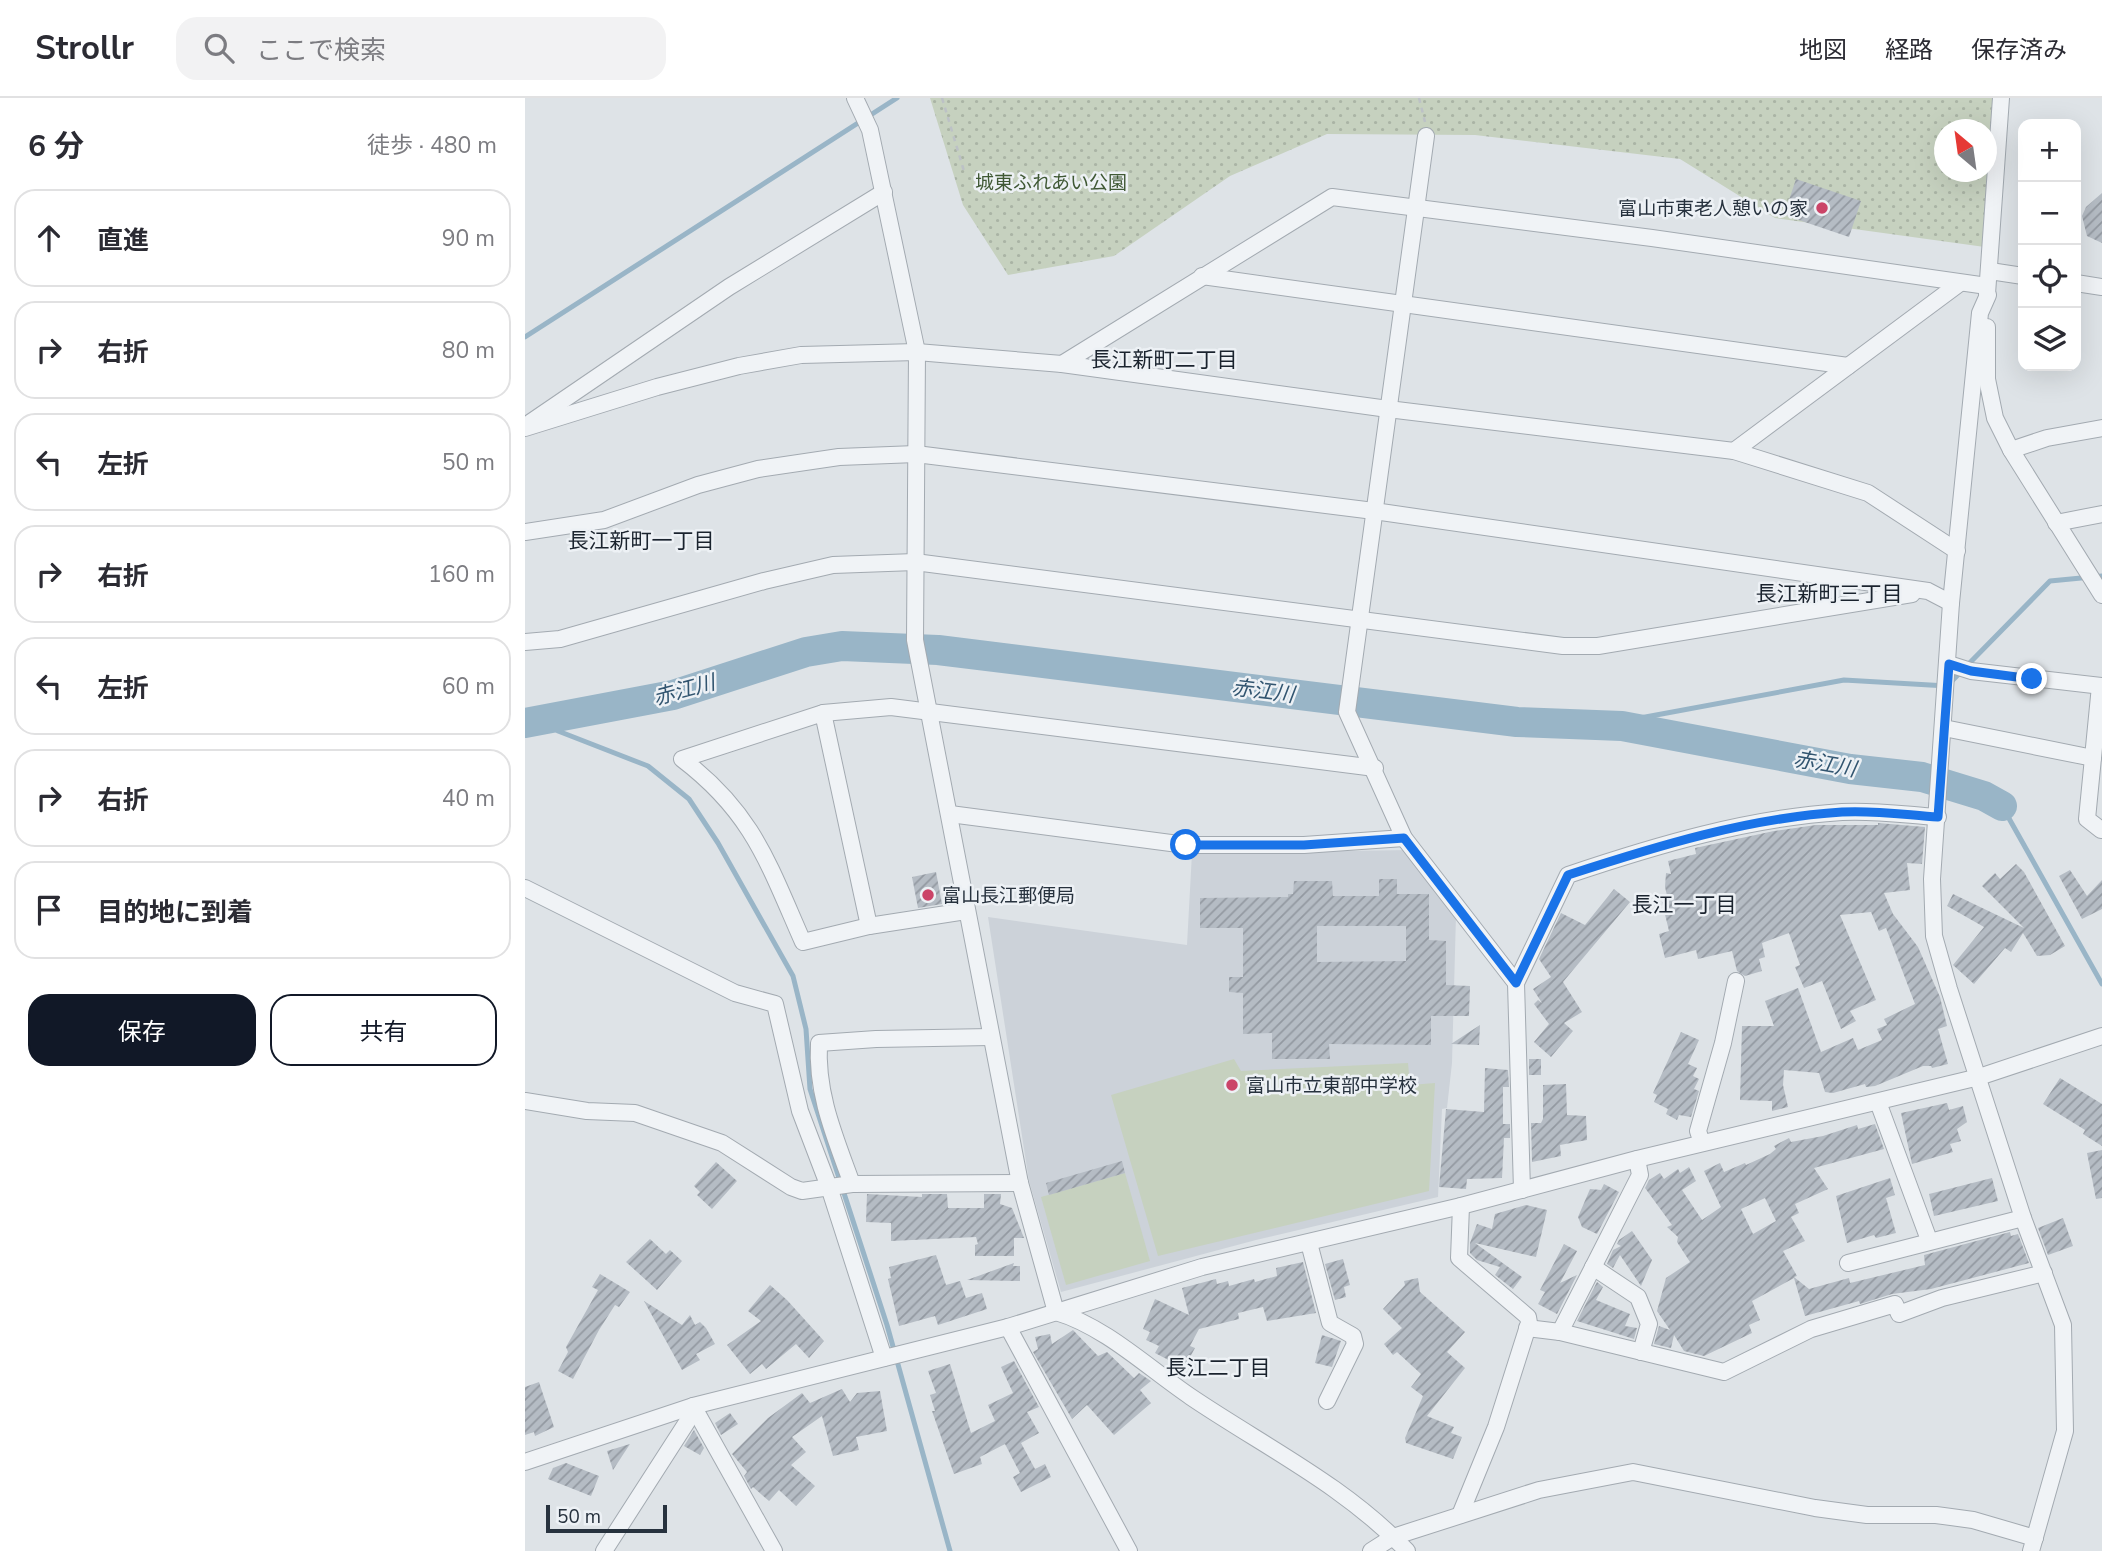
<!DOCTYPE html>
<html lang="ja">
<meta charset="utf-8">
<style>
:root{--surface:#fff;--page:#f2f2f3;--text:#2b2b33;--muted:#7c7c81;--line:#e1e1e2;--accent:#111827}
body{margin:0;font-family:"Nunito Sans","Noto Sans JP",sans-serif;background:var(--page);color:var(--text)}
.controls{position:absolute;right:21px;top:21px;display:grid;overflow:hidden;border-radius:14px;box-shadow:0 7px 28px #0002}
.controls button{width:63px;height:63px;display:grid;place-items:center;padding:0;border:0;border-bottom:2px solid var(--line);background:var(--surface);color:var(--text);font:35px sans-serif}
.compass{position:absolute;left:1409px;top:21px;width:63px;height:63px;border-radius:50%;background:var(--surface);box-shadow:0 7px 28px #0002;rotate:331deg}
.scale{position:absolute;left:21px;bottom:18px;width:121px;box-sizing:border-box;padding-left:7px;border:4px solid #27323e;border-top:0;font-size:19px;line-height:24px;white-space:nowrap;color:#27323e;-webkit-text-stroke:5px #edf1f5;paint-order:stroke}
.stop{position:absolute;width:21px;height:21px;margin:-16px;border:5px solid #1a73e8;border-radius:50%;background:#fff}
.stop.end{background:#1a73e8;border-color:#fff;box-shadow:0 2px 7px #0008}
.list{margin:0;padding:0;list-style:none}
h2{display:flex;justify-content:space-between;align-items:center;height:91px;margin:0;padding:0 28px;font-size:30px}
h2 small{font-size:23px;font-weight:400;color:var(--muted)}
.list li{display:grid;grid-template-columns:46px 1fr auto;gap:21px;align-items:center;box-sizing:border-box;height:98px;margin:0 14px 14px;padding:0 14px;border:2px solid var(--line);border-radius:21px}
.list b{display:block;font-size:26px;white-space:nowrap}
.list em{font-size:23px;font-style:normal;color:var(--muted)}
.actions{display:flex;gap:14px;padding:21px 28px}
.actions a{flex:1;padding:16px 0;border:2px solid var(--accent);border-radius:21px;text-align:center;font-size:24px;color:var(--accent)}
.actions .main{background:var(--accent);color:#fff}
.icon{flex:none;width:38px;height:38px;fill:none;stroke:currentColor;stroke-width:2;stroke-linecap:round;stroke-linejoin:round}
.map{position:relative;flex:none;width:1577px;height:1453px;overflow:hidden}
header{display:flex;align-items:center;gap:42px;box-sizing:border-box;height:98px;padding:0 35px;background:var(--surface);border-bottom:2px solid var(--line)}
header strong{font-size:33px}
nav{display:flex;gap:38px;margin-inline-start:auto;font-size:24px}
.search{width:490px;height:63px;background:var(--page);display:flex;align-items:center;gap:18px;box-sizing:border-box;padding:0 24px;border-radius:21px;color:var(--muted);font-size:26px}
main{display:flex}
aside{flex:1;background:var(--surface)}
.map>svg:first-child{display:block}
</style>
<header>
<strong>Strollr</strong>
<div class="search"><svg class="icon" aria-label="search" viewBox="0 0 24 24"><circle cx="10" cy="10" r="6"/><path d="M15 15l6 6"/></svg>ここで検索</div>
<nav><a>地図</a><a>経路</a><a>保存済み</a></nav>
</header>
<main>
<aside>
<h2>6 分<small>徒歩 · 480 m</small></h2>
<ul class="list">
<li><svg class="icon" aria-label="ahead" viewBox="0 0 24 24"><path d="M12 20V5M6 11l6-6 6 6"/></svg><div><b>直進</b></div><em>90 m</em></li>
<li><svg class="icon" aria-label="right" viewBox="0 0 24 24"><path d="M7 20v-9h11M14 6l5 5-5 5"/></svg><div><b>右折</b></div><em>80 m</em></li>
<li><svg class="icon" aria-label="left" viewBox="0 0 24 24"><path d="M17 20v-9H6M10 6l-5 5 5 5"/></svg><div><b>左折</b></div><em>50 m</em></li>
<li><svg class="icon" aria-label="right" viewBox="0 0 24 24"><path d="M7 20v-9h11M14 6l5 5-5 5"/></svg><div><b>右折</b></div><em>160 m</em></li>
<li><svg class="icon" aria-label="left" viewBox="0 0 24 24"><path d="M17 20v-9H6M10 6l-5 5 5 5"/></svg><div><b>左折</b></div><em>60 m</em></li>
<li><svg class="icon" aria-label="right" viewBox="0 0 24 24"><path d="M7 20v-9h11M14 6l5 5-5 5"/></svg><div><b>右折</b></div><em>40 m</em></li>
<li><svg class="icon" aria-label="arrive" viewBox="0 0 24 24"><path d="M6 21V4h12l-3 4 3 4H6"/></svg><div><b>目的地に到着</b></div></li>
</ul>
<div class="actions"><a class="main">保存</a><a>共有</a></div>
</aside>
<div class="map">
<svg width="1577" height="1453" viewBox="0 0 1577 1453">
<defs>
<pattern id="park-dots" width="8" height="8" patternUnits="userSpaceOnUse" patternTransform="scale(1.75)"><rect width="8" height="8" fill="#c6d1bf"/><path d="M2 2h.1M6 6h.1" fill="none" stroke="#aab4a5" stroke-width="1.8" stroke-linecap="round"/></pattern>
<pattern id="building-hatch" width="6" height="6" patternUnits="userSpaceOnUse" patternTransform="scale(1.75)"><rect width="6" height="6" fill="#b5bcc4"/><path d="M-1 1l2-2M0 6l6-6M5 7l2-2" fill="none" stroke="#9399a1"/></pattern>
</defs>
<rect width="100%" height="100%" fill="#dee3e7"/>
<polygon fill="#ccd2d9" points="886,752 931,817 927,965 922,1010 917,1011 913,1099 731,1142 536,1194 504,1083 463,819 662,847 667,755"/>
<g fill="#c6d1bf">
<polygon points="709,961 716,973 883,965 885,987 910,985 904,1093 633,1158 586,997"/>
<polygon points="600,1075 625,1163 541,1187 516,1099"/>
</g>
<path fill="url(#park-dots)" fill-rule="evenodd" d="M405,0H1476L1467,150L1250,120L1155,61L950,37L802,36L705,78L589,158L483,177L438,107ZM1420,32H1462V74H1420Z"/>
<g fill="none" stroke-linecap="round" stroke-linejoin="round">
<g stroke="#99b5c7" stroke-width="5">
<polyline points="0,239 372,0"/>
<polyline points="19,624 33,633 123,668 164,701 193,745 268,878 281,931 285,991 362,1227 425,1453"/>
<polyline points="1097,628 1115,620 1319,582 1422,588 1525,483 1577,478"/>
<polyline points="1477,708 1577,886"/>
</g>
<polyline stroke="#99b5c7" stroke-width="30" points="0,625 148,597 281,554 317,548 413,552 992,624 1097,628 1325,671 1397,679 1459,698 1477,708"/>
</g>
<g fill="url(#building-hatch)" fill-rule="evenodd">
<polygon points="1271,81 1336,103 1324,139 1259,117"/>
<polygon points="1577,95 1577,145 1562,138 1557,118 1561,109"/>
<polygon points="1353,725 1400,729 1397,766 1382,765 1385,792 1359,795 1368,816 1393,849 1415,899 1422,928 1413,931 1423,966 1407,970 1406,968 1398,968 1350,988 1341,989 1340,986 1308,995 1300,994 1294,975 1259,972 1258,987 1263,1009 1247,1013 1247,1003 1215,1002 1217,928 1249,928 1240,903 1273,890 1296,954 1328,940 1333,952 1357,942 1352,931 1362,927 1359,921 1390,906 1361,830 1354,833 1346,814 1315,817 1351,902 1325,913 1331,923 1316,931 1297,883 1279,890 1270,869 1275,867 1264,835 1237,845 1240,859 1234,861 1237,873 1220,878 1212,873 1207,853 1173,861 1171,852 1140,860 1134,836 1144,833 1137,804 1143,802 1140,789 1141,775 1146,776 1143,763 1171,756 1170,750 1249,733 1291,727 1353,727"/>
<polygon points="1491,766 1499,774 1540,848 1525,857 1512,858 1498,835 1486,854 1480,850 1449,886 1428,867 1459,829 1422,808 1428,796 1499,830 1457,788 1470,775 1475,781"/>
<polygon points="1545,772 1562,798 1577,782 1577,811 1557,821 1534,778"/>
<polygon points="411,774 417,806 393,810 387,779"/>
<path d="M854,781H872V796H904V842L921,843V887L945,888L944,918H906V947L804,946L805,961H747V935L718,936V895L704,894V879H718V830H675V800L763,799V796H768L769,783H807L808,798H854ZM792,828H881V863L792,864Z"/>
<polygon points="1089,791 1105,804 1038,884 1057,914 1039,925 1048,933 1026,959 1009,944 1024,926 1009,906 1013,902 1017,905 1008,891 1026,879 1014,861 1036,815 1060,827"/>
<polygon points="955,927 954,947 926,946"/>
<polygon points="1156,934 1174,942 1163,966 1172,970 1168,978 1174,981 1169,991 1174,993 1166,1019 1154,1017 1152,1022 1141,1016 1143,1011 1129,1004 1132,997 1128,995"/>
<rect x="1004" y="961" width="12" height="16"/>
<polygon points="960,970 983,972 984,989 978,989 978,1026 985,1026 985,1040 979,1040 977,1080 942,1081 941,1091 914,1089 921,1011 959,1014"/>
<polygon points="1535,980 1577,1006 1577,1048 1558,1036 1560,1032 1518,1006"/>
<polygon points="1041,986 1042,1017 1061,1018 1062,1042 1035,1047 1036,1058 1007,1064 1006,1025 1016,1025 1018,1021 1018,987"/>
<polygon points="1422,1005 1424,1012 1438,1008 1442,1024 1432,1031 1436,1043 1425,1046 1428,1054 1387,1066 1376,1015"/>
<path d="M1350,1026L1359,1051L1289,1070L1303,1091L1270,1106L1274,1115L1266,1119L1280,1143L1258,1153L1272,1178L1269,1179L1284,1191L1324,1180L1325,1185L1400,1167L1399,1157L1485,1134L1486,1138L1493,1136L1504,1165L1406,1191L1367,1196L1335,1206L1334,1203L1280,1218L1269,1180L1227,1203L1235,1222L1224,1227L1227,1235L1179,1258L1159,1253L1149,1237L1146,1250L1129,1246L1134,1228L1145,1232L1132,1213L1141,1180L1165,1164L1152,1144L1153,1139L1142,1129L1147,1127L1120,1090L1124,1082L1135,1075L1139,1081L1153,1071L1155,1075L1164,1069L1171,1083L1157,1092L1177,1122L1196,1109L1179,1073L1195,1065L1199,1074L1220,1065L1221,1067L1245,1056L1251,1051L1249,1048L1264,1040L1266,1044L1298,1038L1332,1027L1333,1031ZM1240,1100L1251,1123L1228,1136L1216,1111Z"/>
<polygon points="1577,1052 1577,1100 1571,1101 1562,1055"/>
<polygon points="597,1063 600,1075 524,1097 521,1085"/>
<polygon points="191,1064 212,1083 187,1111 172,1097 175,1094 169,1088"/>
<polygon points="1365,1080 1370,1097 1361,1100 1371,1135 1351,1140 1349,1137 1322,1145 1311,1098"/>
<polygon points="1467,1080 1473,1103 1409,1118 1404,1096"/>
<polygon points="1079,1086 1094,1094 1072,1136 1057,1129 1053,1119 1065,1091 1076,1092"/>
<polygon points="342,1096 397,1099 397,1096 422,1096 423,1110 459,1110 459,1096 476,1096 475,1106 487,1110 499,1140 489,1140 489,1158 450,1158 450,1147 453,1146 451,1139 366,1143 366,1125 341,1124"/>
<polygon points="1001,1107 1022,1112 1011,1159 950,1145 997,1179 988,1191 970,1177 975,1169 952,1162 945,1155 945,1145 952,1126 967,1131 970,1116"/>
<polygon points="1538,1120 1548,1148 1523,1157 1513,1130"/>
<polygon points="1107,1133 1127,1162 1116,1188 1095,1157 1088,1170 1082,1166 1088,1152 1096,1148 1092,1146 1094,1142"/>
<polygon points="125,1141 141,1156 145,1152 157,1163 132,1192 101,1164"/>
<polygon points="1039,1146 1052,1153 1035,1185 1052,1177 1032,1216 1013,1206 1020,1194 1015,1192"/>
<polygon points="411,1157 421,1187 435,1183 441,1200 457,1195 462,1211 413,1227 410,1218 374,1228 363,1181 366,1180 364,1169"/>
<polygon points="818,1161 825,1187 819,1189 821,1199 810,1202 800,1166"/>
<polygon points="778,1164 791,1215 742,1223 738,1209 713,1215 714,1221 674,1231 665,1248 670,1250 659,1270 630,1255 634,1248 621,1242 625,1234 618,1231 630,1201 664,1217 657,1190 691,1181 692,1186 703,1183 704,1188 729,1181 730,1184 752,1178 751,1170"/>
<polygon points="489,1165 488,1168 495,1168 495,1183 442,1182"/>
<polygon points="75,1176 105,1194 94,1209 90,1207 74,1232 48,1281 33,1273 43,1254 41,1249 73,1192 67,1189"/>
<polygon points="893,1180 895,1194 940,1234 922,1254 940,1270 902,1318 929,1329 926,1335 937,1339 928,1361 881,1345 880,1340 898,1298 886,1289 896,1276 872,1254 868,1257 859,1246 877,1230 858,1211 880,1187 879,1183"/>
<polygon points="1072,1184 1078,1189 1071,1202 1105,1216 1100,1228 1112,1230 1109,1241 1052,1223"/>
<polygon points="245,1187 262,1202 299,1243 284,1260 271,1246 241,1271 237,1266 225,1276 202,1247 236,1223 223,1213"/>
<polygon points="119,1203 157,1227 165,1217 170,1227 175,1224 181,1230 190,1246 171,1256 175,1262 157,1272"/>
<polygon points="548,1232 573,1258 582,1254 609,1280 614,1275 626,1283 615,1292 626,1305 589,1337 562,1307 547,1321 508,1254 513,1251 510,1239 525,1236 527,1246"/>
<polygon points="797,1237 816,1243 807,1269 790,1265"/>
<polygon points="489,1263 514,1309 502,1314 514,1335 496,1345 510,1371 520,1366 526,1379 496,1394 488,1379 495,1375 480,1346 455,1359 457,1366 429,1376 407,1313 410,1313 405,1297 411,1295 403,1273 425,1266 446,1335 470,1323 463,1307 488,1295 476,1269"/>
<polygon points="14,1284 29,1329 10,1338 9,1334 0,1337 0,1289"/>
<polygon points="317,1291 325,1304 332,1295 355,1293 362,1333 331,1339 334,1352 308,1358 297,1318 267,1339 281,1354 266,1367 290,1388 271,1408 254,1392 244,1403 228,1389 226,1391 219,1378 222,1374 207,1356 243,1320 277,1295 285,1305"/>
<polygon points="205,1315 213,1326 196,1337 190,1325"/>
<polygon points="169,1332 179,1350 175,1357 159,1348"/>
<polygon points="105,1346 88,1372 82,1353"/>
<polygon points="41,1365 74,1378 66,1398 23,1381 28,1370"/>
</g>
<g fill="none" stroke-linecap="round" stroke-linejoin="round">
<defs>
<g id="minor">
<polyline points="330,0 345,32 392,254 390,542 495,1085 531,1214"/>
<polyline points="901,38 822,614 879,740 991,885"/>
<polyline points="1465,173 1498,178"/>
<polyline points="677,178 1323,268"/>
<polyline points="1551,185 1577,189"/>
<polyline points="1462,196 1476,0"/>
<polyline points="1463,197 1455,215 1426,505 1407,781 1409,838 1424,891 1498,1120 1538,1227 1540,1333 1506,1453"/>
<polyline points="1462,229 1462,281 1470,320 1486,352 1577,497"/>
<polyline points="537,266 807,99 1127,140 1462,188"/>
<polyline points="6,324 204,189 359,94"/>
<polyline points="0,330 132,289 214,268 276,257 392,254 537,266 863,311 1209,353 1343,395 1432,453"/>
<polyline points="1486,352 1522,340 1577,330"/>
<polyline points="1209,353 1435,185"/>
<polyline points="1531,425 1577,416"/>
<polyline points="0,434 79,422 173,387 233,371 314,359 391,356 849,413 1403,493 1426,505"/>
<polyline points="0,544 35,541 239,483 308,467 390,464 1038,548 1073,548 1387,496"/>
<polyline points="1424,566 1446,573 1577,588"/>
<polyline points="1575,588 1562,721 1576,732"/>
<polyline points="298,615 344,828"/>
<polyline points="1419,630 1568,660"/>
<polyline points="425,716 661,747 779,747 879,740"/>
<polyline points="0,790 210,895 250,906 275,1013 304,1089 359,1260"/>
<path d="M441,813L344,828L278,844C243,765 228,715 157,661L298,615L366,609L850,670"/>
<polyline points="0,1003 62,1013 110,1015 197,1045 266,1089 277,1093 327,1086 495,1085"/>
<polyline points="1353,1004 1404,1142"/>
<polyline points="1177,1045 1173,1033 1198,945 1211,883"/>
<path d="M327,1086C310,1039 291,996 294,945L351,941L466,939"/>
<path d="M997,1092L991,885L1043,777C1132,747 1223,720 1317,714C1348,712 1382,717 1413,719"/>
<polyline points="784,1145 805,1225 828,1238 830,1246 802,1303"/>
<polyline points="1323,1165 1498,1120"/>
<polyline points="1068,1169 1113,1199 1124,1226 1116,1254"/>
<path d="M531,1214C581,1229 623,1270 666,1299C740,1349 819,1387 882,1453"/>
<polyline points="483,1229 604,1453"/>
<polyline points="1002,1230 1035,1234 1199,1274 1286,1231 1370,1206 1374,1216 1417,1200 1519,1175"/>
<polyline points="1035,1234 1115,1077 1112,1061"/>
<polyline points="168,1308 249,1453"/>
<polyline points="0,1364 168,1308 483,1229 677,1169 936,1108 1112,1061 1454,979 1577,938"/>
<polyline points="935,1417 971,1329 1004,1225 1003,1219 934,1160 936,1108"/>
<polyline points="79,1453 162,1324"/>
<polyline points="846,1453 868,1439 1014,1392 1108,1374 1290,1410 1342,1417 1411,1417 1448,1422 1510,1440"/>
</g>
</defs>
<use href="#minor" stroke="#a3aab1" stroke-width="18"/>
<g stroke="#bcc1c6" stroke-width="2.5" stroke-dasharray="5 5" stroke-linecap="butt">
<polyline points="417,0 439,73"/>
<polyline points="894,0 900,24"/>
</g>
<use href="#minor" stroke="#f0f3f6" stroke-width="16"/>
</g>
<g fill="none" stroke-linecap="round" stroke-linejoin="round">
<path stroke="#1a73e8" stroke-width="9" d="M661,747H779L879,740L991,885L1043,777C1132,748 1223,720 1317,714C1349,712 1382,717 1413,719L1424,566L1446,573L1507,581"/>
</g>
<g fill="#cb4468" stroke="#edf1f5" stroke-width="2.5">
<circle cx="1297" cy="110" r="7"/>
<circle cx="403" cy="797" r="7"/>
<circle cx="707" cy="987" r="7"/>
</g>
<g text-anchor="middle" stroke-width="5" stroke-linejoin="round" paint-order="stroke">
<g font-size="19" fill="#405935" stroke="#edf1f5">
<text x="526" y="91">城東ふれあい公園</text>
</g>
<g font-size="19" fill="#27323e" stroke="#edf1f5" text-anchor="start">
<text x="1283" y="117" text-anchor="end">富山市東老人憩いの家</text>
<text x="417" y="804">富山長江郵便局</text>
<text x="721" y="994">富山市立東部中学校</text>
</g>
<g font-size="21" fill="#1a232e" stroke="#edf1f5">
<text x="639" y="269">長江新町二丁目</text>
<text x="116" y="450">長江新町一丁目</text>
<text x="1304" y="503">長江新町三丁目</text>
<text x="1159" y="814">長江一丁目</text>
<text x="693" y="1277">長江二丁目</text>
</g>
<g font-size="21" font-style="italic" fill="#325570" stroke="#edf1f5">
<text transform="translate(159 592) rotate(-15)" y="7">赤江川</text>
<text transform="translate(738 593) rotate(7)" y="7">赤江川</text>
<text transform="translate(1300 666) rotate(10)" y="7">赤江川</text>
</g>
</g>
</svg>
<div class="controls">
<button>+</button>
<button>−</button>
<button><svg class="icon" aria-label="locate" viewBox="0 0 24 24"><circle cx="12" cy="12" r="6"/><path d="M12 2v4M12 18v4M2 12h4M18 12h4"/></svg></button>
<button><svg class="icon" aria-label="layers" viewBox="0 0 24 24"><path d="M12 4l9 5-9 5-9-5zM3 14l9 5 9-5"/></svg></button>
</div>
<svg class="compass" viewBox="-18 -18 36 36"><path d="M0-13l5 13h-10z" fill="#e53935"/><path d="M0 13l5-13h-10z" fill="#7c7c81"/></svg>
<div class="scale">50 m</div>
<div class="stop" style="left:661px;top:747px"></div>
<div class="stop end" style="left:1507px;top:581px"></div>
</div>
</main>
